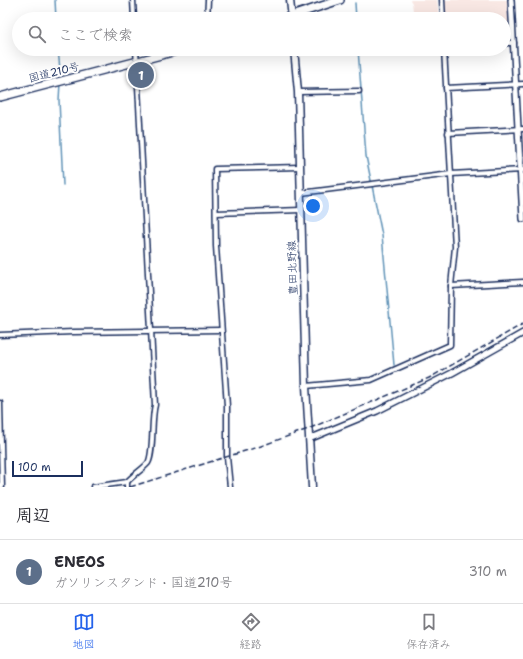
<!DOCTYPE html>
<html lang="ja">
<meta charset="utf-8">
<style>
:root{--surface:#fff;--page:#f2f2f3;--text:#2b2b33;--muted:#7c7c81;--line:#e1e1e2;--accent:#2563eb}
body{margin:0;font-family:"Shantell Sans","Klee One",sans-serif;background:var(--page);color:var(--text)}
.scale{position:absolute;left:12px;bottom:10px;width:71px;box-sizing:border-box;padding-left:4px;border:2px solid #1b2f5e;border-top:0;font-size:11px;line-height:14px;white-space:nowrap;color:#1b2f5e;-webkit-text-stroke:3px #fff;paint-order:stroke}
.you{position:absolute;left:313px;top:206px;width:14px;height:14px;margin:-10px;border:3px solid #fff;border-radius:50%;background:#1a73e8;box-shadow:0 0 0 6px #1a73e833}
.badge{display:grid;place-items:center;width:26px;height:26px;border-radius:50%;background:var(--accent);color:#fff;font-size:13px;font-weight:700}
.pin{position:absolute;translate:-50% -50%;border:2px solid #fff;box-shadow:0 1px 4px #0006}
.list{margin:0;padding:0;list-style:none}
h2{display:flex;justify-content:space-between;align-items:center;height:52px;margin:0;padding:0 16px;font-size:17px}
h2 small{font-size:13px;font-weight:400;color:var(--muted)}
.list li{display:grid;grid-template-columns:26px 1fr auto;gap:12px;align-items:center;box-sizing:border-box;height:64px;padding:0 16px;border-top:1px solid var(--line)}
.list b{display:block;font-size:15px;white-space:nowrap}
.list p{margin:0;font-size:13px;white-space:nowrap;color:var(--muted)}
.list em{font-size:13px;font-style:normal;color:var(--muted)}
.icon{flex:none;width:22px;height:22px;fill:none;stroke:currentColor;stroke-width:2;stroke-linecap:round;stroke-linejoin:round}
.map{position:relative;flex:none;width:523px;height:487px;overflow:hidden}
.search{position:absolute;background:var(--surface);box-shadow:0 4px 16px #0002;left:12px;right:12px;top:12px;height:44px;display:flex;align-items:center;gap:10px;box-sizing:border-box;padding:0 14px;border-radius:22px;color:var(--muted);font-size:15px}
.sheet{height:116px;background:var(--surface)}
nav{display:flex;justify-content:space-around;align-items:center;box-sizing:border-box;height:56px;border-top:1px solid var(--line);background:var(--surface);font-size:11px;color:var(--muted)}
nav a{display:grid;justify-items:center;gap:2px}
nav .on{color:var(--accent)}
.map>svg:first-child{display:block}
</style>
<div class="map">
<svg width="523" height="487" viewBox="0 0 523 487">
<rect width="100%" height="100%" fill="#fff"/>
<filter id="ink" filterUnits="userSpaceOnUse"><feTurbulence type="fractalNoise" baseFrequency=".025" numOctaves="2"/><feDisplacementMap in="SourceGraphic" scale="8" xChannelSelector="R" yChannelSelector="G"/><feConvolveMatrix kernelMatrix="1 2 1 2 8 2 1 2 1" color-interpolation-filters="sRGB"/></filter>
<g filter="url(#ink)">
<g fill="#f9e8e4">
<polygon points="410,0 437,0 439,19 414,19 412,3"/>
<polygon points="444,0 507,0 511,41 504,41 504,19 445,19"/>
</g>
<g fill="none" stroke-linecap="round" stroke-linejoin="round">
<g stroke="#6294b8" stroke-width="1.5">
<polyline points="55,0 56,19"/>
<polyline points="355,3 356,19"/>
<polyline points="58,49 61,80"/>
<polyline points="358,49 366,156 382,235 394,365"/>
<polyline points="60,83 59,100 63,185"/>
</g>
<defs>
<g id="minor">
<polyline points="133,0 134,19"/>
<polyline points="442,0 443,19"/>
<polyline points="207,19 208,0"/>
<polyline points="504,43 514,43"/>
<polyline points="446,88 523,84"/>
<polyline points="298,92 359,91"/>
<polyline points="448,133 523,129"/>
<polyline points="301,193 451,174 523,170"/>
<polyline points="216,213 301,210"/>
<polyline points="451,286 523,282"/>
<polyline points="0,335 73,332 221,330"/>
<polyline points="306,386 371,380 450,345 451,286 455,247 444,49"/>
<polyline points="0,403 2,487"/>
<polyline points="93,487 127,482"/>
<path d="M127,487V482C133,475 142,470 148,463C154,454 151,418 155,405L136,49"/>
<polyline points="230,487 227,457 227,406 216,246 215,169 300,167"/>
</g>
<g id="tertiary">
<polyline points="511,0 523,219"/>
<polyline points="309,439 377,411 452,373 523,333"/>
</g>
<g id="secondary">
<polyline points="290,0 292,19"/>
<polyline points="294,49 298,92 306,386 312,487"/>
</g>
<g id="trunk">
<polyline points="282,19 340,0"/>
<polyline points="0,97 184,49"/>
</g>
</defs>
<use href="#minor" stroke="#1b2f5e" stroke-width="7"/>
<use href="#tertiary" stroke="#1b2f5e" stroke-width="8"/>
<use href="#secondary" stroke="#1b2f5e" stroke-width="9"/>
<use href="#trunk" stroke="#1b2f5e" stroke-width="10"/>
<use href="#minor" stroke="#fff" stroke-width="4"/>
<use href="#tertiary" stroke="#fff" stroke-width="5"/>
<use href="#secondary" stroke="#fff" stroke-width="6"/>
<use href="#trunk" stroke="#fff" stroke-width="7"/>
<polyline stroke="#1b2f5e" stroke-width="1.5" stroke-dasharray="6 3" stroke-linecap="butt" points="130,487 261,446 308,429 429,378 523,324"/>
</g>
</g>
<g text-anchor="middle" stroke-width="4" stroke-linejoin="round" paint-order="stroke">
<g font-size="11" fill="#1b2f5e" stroke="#fff">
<text transform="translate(54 72) rotate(-14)" y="4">国道210号</text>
<text transform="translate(292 268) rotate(-92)" y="4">豊田北野線</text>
</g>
</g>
</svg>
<div class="scale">100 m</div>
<div class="you"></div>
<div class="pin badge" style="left:141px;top:75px;background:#5c6f8a">1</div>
<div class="search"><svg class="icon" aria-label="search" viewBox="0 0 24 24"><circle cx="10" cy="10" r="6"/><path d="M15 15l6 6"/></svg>ここで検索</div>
</div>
<section class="sheet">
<h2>周辺<small></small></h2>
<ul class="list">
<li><span class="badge" style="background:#5c6f8a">1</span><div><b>ENEOS</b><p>ガソリンスタンド · 国道210号</p></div><em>310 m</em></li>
</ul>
</section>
<nav>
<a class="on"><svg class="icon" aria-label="map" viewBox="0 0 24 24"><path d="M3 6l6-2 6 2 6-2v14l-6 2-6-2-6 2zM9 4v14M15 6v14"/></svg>地図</a>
<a><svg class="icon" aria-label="directions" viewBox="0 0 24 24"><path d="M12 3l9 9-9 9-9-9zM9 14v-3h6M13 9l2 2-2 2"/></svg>経路</a>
<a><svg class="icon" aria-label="saved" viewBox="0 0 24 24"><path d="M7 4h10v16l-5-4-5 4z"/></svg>保存済み</a>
</nav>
